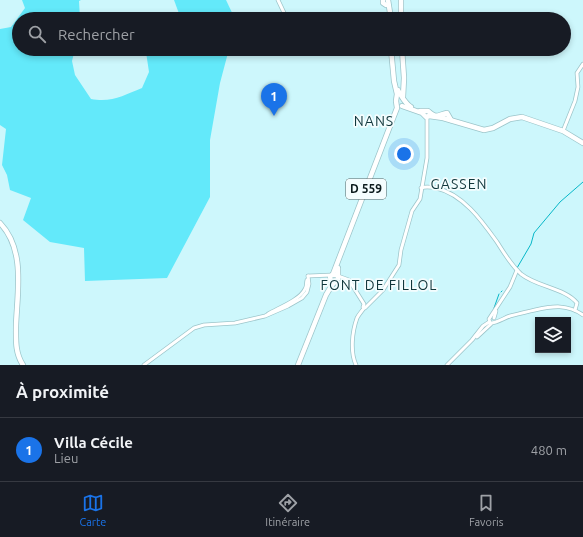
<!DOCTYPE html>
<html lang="fr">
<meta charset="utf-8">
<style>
:root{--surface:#171b24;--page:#20242c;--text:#f1f3f6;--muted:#9ea1a6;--line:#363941;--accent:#1a73e8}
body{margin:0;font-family:Ubuntu,sans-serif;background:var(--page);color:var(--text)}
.controls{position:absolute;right:12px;bottom:12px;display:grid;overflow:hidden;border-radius:0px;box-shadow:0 2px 6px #0003}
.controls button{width:36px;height:36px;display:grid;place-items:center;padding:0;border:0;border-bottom:1px solid var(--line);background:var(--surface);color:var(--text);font:20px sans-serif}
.you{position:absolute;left:404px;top:154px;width:14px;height:14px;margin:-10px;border:3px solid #fff;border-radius:50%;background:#1a73e8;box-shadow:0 0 0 6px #1a73e833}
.badge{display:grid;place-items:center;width:26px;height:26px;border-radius:50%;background:var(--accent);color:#fff;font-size:13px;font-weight:700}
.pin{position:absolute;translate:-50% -33px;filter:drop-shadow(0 1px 2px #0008)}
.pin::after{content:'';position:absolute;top:21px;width:14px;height:12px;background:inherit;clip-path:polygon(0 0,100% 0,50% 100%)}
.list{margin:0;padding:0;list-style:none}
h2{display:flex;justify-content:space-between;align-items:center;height:52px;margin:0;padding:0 16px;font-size:17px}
h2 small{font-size:13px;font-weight:400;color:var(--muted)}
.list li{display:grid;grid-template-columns:26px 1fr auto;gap:12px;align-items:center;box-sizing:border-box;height:64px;padding:0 16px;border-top:1px solid var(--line)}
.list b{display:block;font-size:15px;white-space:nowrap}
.list p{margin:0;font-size:13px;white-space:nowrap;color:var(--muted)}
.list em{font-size:13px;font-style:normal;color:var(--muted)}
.icon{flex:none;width:22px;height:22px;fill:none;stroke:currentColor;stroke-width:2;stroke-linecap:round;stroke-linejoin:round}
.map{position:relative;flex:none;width:583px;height:365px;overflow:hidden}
.search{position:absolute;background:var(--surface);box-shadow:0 2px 6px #0003;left:12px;right:12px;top:12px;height:44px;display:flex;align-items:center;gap:10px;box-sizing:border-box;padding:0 14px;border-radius:22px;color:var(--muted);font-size:15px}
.sheet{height:116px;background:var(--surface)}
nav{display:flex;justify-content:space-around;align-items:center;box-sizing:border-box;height:56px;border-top:1px solid var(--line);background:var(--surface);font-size:11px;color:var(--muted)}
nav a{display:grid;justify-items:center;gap:2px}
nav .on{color:var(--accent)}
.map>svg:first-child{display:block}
</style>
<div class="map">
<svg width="583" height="365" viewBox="0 0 583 365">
<rect width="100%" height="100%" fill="#cdf7fc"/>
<g fill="#63e9fa">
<path d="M22,0H81L79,1L80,19H19V49H75L72,61L75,75L91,99C112,103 124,95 142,88L149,72L146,52L156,54L157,49H229L220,83L210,140V197L167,278L85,281L84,248L50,242L23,220L31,198L10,190L7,175L2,165L6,129L0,125V29L11,27L25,8Z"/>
<polygon points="174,0 226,0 235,19 181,19"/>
</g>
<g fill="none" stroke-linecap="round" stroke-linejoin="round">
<g stroke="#07b7c8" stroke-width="1">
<polyline points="517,268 531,244 534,233 560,202 583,182"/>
<polyline points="501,292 502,291"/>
<polyline points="494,308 499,294"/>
</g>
<defs>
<g id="minor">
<polyline points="278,0 287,19"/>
<polyline points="563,131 575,101 578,87 577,73 583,64"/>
<path d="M421,188C426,186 431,187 436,188C463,194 482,221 497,242C504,253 511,265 521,274C537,287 565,288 577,303L575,310"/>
<path d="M517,270L510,287L489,319L490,323C495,324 504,318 510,316C518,314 526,312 535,310C553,306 567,304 583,315"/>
<polyline points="308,276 332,275"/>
<polyline points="338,276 349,280 364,304 363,307 365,308 383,290 399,265 401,250 412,211 420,199 427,158 427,117"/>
<path d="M268,314C278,308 300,300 305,289C307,287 306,283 307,280"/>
<polyline points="494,318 496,311"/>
<polyline points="477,337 491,324"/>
<polyline points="144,365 194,328 204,325 235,323 265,316 288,306 302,298 307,292 309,284 308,276"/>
<path d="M356,365C350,352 352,332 357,318C359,314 362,311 364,308"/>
<polyline points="447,365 472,340 483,326 489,322"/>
</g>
<g id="major">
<polyline points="383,0 383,3 386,5"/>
<polyline points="388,0 391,19"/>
<polyline points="401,19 401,0"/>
<polyline points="402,49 404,78 403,97"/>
<path d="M398,90C400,95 407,105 411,107"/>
<polyline points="402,106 422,113 426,117 429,116 443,118 484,130 493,128 510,119 522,117 563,131 583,143"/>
<path d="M420,111H428C437,119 437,115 447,113L451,120"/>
<path d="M0,223C26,250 17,293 16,326C16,340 15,353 23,365"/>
<polyline points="333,274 397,108 396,101 397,94 394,81 391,49"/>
<polyline points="335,282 331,281 330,277 332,275 336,275"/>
<polyline points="298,365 326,295 332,285 338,279 338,268"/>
</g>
</defs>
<use href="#minor" stroke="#9cc5ca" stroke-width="4.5"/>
<use href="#major" stroke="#9cc5ca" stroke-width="6"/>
<use href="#minor" stroke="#fff" stroke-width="3"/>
<use href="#major" stroke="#fff" stroke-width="4.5"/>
</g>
<g text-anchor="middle" stroke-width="3.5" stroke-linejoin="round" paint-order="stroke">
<rect fill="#f4fdfe" stroke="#515f60" stroke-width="1" x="346" y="179" width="40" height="20" rx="3"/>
<g font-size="12" font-weight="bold" fill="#0b1b1d">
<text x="366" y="193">D 559</text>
</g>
<g font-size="14" letter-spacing="1" fill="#11383d" stroke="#f4fdfe">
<text x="374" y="126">NANS</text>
<text x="459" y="189">GASSEN</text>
<text x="379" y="290">FONT DE FILLOL</text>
</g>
</g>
</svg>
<div class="controls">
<button><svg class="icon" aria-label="layers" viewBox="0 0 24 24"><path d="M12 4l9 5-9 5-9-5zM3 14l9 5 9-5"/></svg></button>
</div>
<div class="you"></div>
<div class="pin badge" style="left:274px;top:116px">1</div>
<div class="search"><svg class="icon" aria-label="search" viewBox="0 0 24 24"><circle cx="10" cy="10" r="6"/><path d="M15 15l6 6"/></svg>Rechercher</div>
</div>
<section class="sheet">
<h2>À proximité<small></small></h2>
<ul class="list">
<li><span class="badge">1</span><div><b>Villa Cécile</b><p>Lieu</p></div><em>480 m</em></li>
</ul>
</section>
<nav>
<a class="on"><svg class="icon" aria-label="map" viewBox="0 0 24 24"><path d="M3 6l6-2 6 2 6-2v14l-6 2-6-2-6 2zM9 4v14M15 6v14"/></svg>Carte</a>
<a><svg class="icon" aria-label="directions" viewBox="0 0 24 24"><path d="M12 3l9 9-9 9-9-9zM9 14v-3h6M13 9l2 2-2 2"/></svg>Itinéraire</a>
<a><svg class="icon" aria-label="saved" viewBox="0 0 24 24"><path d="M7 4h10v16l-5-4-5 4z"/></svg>Favoris</a>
</nav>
